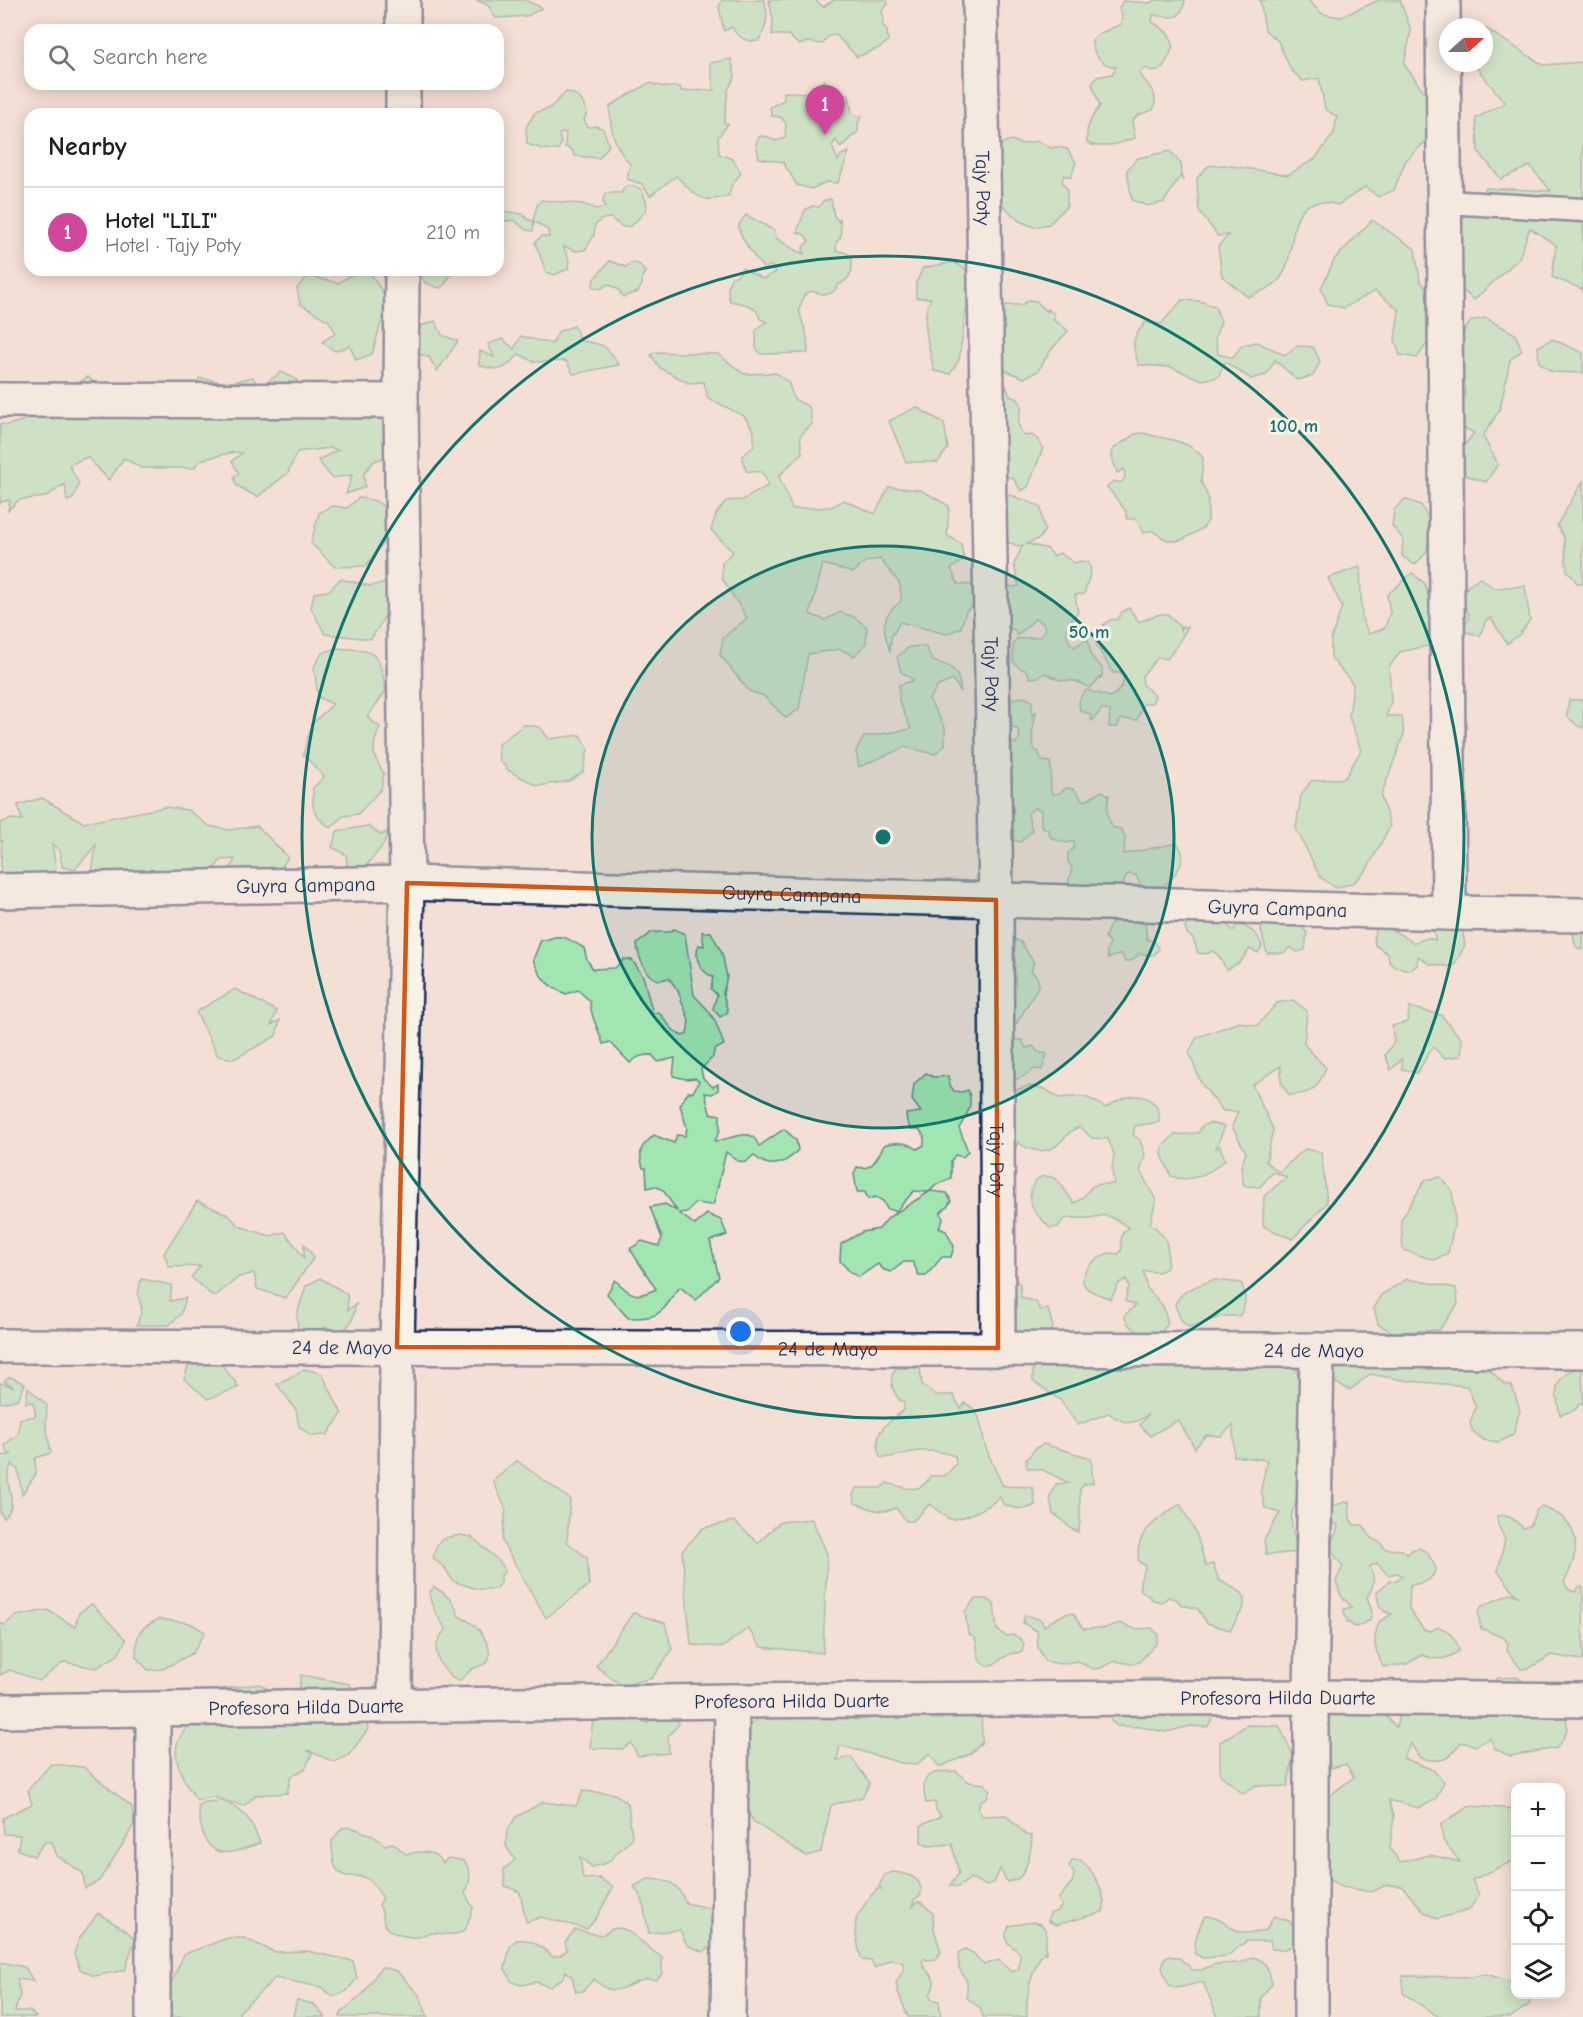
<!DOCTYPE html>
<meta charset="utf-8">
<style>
:root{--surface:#fff;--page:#f6f6f6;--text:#202124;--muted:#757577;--line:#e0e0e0;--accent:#b45309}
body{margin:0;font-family:"Comic Neue",sans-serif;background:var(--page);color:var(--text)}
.controls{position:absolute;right:18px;bottom:18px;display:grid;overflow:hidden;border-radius:12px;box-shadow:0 3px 15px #0003}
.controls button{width:54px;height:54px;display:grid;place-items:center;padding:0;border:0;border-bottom:2px solid var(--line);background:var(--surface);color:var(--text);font:30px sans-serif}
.compass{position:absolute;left:1439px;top:18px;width:54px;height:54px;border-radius:50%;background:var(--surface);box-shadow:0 3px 15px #0003;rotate:69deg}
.you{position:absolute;left:741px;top:1332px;width:21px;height:21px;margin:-15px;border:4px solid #fff;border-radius:50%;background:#1a73e8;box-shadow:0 0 0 9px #1a73e833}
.badge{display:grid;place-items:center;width:39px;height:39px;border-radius:50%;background:var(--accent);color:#fff;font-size:20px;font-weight:700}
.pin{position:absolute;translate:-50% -50px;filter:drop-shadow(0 2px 3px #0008)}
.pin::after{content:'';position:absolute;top:32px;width:21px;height:18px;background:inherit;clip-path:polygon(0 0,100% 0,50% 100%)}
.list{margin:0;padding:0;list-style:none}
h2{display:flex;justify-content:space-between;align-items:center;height:78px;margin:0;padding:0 24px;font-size:26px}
h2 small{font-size:20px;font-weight:400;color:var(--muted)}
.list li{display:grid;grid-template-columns:39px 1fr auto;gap:18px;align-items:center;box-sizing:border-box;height:90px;padding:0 24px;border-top:2px solid var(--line)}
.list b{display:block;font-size:22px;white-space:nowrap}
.list p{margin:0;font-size:20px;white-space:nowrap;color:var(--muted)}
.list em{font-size:20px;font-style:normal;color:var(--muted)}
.icon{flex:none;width:33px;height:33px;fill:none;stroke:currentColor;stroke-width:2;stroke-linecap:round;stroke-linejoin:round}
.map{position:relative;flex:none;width:1583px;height:2017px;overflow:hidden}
.search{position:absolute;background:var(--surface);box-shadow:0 3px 15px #0003;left:24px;top:24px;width:480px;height:66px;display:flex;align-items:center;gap:15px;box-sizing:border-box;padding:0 21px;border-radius:18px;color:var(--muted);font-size:22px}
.panel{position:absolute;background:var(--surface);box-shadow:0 3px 15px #0003;left:24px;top:108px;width:480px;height:168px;border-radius:18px}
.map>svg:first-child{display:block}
</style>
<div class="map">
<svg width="1583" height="2017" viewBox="0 0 1583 2017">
<rect width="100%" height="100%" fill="#f4dfd6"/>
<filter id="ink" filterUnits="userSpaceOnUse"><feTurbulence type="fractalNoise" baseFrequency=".0167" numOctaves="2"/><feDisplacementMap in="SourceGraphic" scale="12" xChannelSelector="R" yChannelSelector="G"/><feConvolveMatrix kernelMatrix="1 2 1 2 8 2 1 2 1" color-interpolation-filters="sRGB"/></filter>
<g filter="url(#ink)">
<g fill="#a2e5b0" stroke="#5e8a87" stroke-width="1.5">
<polygon points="476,0 525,0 542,8 527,16 496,18 488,5"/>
<path d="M722,0H764C769,13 767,30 758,41C746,42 737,37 732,27L724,31L719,7Z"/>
<polygon points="769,0 815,0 823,7 834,0 887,0 888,4 882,11 884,20 882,24 887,31 888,41 881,47 857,57 835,34 827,37 823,44 807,42 799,45 788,35 772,35 773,20"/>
<path d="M1155,0H1185C1181,23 1171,17 1153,15L1152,22C1177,36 1178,46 1161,69L1153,71L1145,68L1139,73C1148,85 1160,95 1153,110L1138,115L1132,121L1135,138C1121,143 1101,150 1087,143C1085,128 1091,118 1100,106L1092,84L1097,77L1112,74L1116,67C1102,66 1092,54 1092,40L1099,34L1121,24L1122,16L1119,8L1123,1L1149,3Z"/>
<path d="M1260,0H1308L1322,14L1341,17L1379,0H1400L1411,31L1404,64L1432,103L1429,138L1406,160L1394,190L1378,197L1365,187L1338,205C1277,187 1303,258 1277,282C1270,289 1256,293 1248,297L1222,276L1218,246L1229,235L1218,236L1199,211L1197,178L1208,166L1225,165L1288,175L1315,159L1334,133L1337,117L1325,109L1319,78L1303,81L1291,70L1278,41L1265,30Z"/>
<polygon points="1485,28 1543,65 1583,62 1583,293 1582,289 1552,277 1556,245 1530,228 1519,258 1474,300 1450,279 1464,213 1486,188 1551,191 1530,166 1501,179 1478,151 1476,118 1505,103 1473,63 1484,63"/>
<path d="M731,59L735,76L728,90L724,123L728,124L718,137L719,154L733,159L741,173L731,186L729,195C700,206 696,195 676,176L650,196L642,184L627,179L630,164C614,146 610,130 610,106L649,83L664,87H680L681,91L714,90L710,63Z"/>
<path d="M825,80L827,89L835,88L849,96L852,113L859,117L862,116L858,123V132C850,136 848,142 840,147L836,140L832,146L838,161L841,155L849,152L838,183L826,182L812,189L797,185L783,162L759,158L756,143L760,136L768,137L775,141L785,138L786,123L780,117L772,116L770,107L784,100V92L815,93L819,85Z"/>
<path d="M566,92C580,94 582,101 587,113L584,120L588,127L596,126L603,129L609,145L599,158L575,156L572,150L565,147L566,132L559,134L561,143L558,150L542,149L527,144L526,127L535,113L550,108Z"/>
<polygon points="1012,140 1020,144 1037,141 1051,148 1058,147 1067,149 1076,162 1071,177 1064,175 1062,182 1067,189 1067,206 1049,224 1034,227 1019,221 997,199 991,152 1005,142"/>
<polygon points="1170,151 1181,164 1183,181 1181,175 1164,202 1147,206 1132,200 1127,170 1138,158"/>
<path d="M626,186H633L641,189C652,212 647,209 631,226L623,227L610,218L602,219L595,225L594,235L585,250L576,251L563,246L569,260L568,269L554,275L546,272L535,242L542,236L549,237L548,230L534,221L533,231L526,230L514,220L507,221L498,219V211H500L523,214L528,220L533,221L537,205L542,200L582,204L597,209L605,207L603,199L606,193H621Z"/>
<path d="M831,199L834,216L839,222L840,218L841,236L836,243V251L844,252L851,256C853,269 853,277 840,284C833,287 840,285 834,291C827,297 819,293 811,291L804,295L799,310L807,337L808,353L760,354L756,347V331L761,325L767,322L760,319C757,304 743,304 730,301C727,292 727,287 731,278L738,275L742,268L763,279L776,272L771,266L763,268C756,259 741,239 739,228C738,223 743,219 746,215L775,231L776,238C788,245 789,249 804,254L803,247L809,241L805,235L797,232L805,210L812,206L819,207L823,201Z"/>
<polygon points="1372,220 1415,249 1420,281 1430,293 1437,329 1417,358 1400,355 1395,340 1399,310 1375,291 1344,308 1328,304 1321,289 1334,260"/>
<polygon points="610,261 626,267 632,262 640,265 644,272 647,271 642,276 642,284 638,292 623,297 619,290 608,284 601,289 593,287 594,279"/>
<path d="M954,262L968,271L971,288L981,305L966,309L959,360L950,374L934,371C930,348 919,320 931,298H916V283L923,268Z"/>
<polygon points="359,270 368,270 396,312 396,318 381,323 372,354 356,360 350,346 335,351 322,342 336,333 329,321 300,304 297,288 308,276 338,283"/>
<polygon points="405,270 453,270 446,283 440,288 425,283 421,276"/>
<polygon points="1028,300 1036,301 1048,312 1048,309 1054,314 1054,321 1062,325 1068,331 1051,350 1038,371 1024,378 1002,369 1000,311 1005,305 1022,305"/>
<path d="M1182,300L1199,301L1215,306L1221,322L1215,337L1218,354L1233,358L1242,345L1257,342L1285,355L1297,346L1313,347L1320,361L1313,376L1297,380L1275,360L1266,375L1251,379L1225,362L1218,377L1202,380L1170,367L1139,365C1131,345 1131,338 1146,322L1161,324Z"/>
<polygon points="1486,318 1515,334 1522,350 1510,360 1500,409 1483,436 1498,464 1486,482 1456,472 1455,457 1474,433 1460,426 1435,374 1427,361 1431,346 1462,334 1471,321"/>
<polygon points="435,321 442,335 458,341 437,371 429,357 415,353 411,338 421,326"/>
<path d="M574,326L581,341C604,344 607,345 619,365L573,374L566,361L534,362L519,354C504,371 500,372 479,365L480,351L494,357L488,344L503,339L514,349L521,336L552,344L559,331Z"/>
<polygon points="1552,339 1583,353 1583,373 1552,372 1539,362 1538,347"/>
<path d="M655,352L718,354L744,374L776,373L788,382L794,399L809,407L812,424L800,436L802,453L779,476L792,509L831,507L844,500L875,514L889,487L921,490L949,506L947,535L961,544L964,560L951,569L958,584L974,585L979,601L966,611L961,628L946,634L900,622L891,638L890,652C883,627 879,618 901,601L900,584L880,559L865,562L853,573L823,564L810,614L825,620L840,612L854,617L867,627L866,644L854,656L840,649L808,654L799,709L786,718L764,696L749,691L720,655L723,638L747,618L722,578V562L733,552L711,530L716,514L726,501L743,500L769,485L762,472L746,471L742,456L754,446V431L744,416L708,398L704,382L688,383L660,368L651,355Z"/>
<polygon points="281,372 296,379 305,397 388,416 393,455 374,461 364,473 365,487 346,494 352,475 332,478 318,460 338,450 331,448 297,452 288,473 257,497 236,485 234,476 239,474 232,461 242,453 234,452 200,460 194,468 141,468 124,458 109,480 87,457 69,465 79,484 73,499 67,501 65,484 45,497 19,500 8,510 10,500 1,502 0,505 0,424 8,425 42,415 54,397 88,377 111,397 197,387 199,378 228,383 253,377 259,388"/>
<path d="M1004,381L1010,396L1018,399L1022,406C1018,419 1016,424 1024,436L1032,435L1038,440L1043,448L1028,487L1021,491L1013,478L1005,477L999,473L998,386Z"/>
<polygon points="916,407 944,423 948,448 938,462 906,462 889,421"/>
<path d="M1143,433C1165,440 1187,438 1203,458L1201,481L1208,497V521L1203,528L1182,540L1174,541L1165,539L1151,530L1144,533L1136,519H1127L1126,511L1107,487L1113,481L1121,483L1125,478L1124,469L1117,473L1112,457L1113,449L1135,434Z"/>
<polygon points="1583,481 1583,584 1577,583 1567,570 1564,538 1557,525"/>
<path d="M1010,495L1040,506C1043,515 1041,522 1045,530L1040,538L1027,544L1048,549L1053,556L1060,553L1074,563L1081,561L1089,563L1091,571L1084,594L1075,595L1078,612C1067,622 1062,637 1074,647L1088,639L1091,656L1102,668V676L1090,688L1076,681L1059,680L1046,673L1039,677L1030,678L1027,671L1020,668L1013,662V646L1016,639L1040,637L1045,630L1043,623L1035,619L1017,636L1015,630L998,625L1004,583L1011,587L1019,586L1014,564L1023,545L1018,546L1002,540V496Z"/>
<path d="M358,498C382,499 384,506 395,527L366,566L335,567L311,543L319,513L332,506L347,508Z"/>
<polygon points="1405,499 1421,505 1429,520 1429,537 1426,553 1415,565 1402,556 1403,539 1392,526 1394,510"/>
<polygon points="1360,567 1362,619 1369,634 1385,628 1390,612 1387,595 1412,573 1425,584 1433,614 1432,645 1400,652 1389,667 1391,702 1386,716 1402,716 1404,734 1381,796 1390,826 1366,871 1353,883 1336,888 1320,877 1296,828 1301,795 1311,781 1345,778 1361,750 1349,717 1353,684 1331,658 1331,639 1342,607 1328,578"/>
<polygon points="1480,578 1494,588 1525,586 1530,620 1520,634 1507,644 1491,618 1486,620 1480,636 1464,631 1469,614 1460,601 1467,587"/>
<polygon points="340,579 370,586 385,583 392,598 397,597 371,639 325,634 311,608 314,593 329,591"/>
<path d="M1129,608L1139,622L1160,614H1168L1179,626L1181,632V627H1188C1181,638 1175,650 1167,659L1158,657L1142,676L1143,685L1155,696L1152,703L1143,704L1137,720L1121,719L1117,727H1109L1110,711L1102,709L1092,721L1090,714L1080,711C1078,701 1079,696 1087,690L1110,697C1118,693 1122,688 1124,680L1121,673H1113L1097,646L1096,638L1103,634V625L1110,620L1118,619L1122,612Z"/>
<path d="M925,646L933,661C954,666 959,671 961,692L953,680L938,686L929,699L945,728V745L935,754L905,747L859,767L856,751L864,737L911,729L899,701V685L914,680L901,672L897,657L909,647Z"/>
<path d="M337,648C378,651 378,651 386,691L367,717L380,727C371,748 371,755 384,773L381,789L358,814L343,816L331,828C312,815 312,810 313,788L324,777L303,754L312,724L333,704L318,697L314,667L322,653Z"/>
<path d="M1024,697L1032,701V716L1036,711L1032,734L1034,750L1038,751L1042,761L1050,762C1053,773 1048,783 1052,794L1060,793L1066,788L1074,789L1083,801C1091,799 1095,794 1103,791L1109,796C1107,809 1105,818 1114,828L1121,829L1125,837L1124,854L1177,843C1192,861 1172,878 1159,891L1142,889L1136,875L1128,874L1124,881V890L1077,897L1068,884L1072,869L1068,861V853L1074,848V841L1066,843L1051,838L1048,830L1041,826V810L1034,808L1028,814L1032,831L1020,842L1012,840V832L1007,825L1011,803L1008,796V739L1015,744L1020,738L1018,730L1004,721V706L1009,699Z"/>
<polygon points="1569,700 1583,700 1583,728 1578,726 1567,716"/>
<polygon points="524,725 540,727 549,739 580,735 588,749 583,772 569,781 538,786 509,771 499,760 498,744"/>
<polygon points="42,798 84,823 165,807 188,810 209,826 230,830 257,826 288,857 271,887 228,875 235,859 221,860 209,875 197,867 179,880 92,873 96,845 75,869 62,867 60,851 52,844 56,867 47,880 0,883 2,841 0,840 0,823 12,819 22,820 18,805"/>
<polygon points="368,826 381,835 389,830 383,845 362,871 348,870 346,855 332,847 337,831"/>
<path d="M1132,914L1141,924L1145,923L1147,939L1155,942L1159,949L1154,955L1139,954L1133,960L1125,962L1122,954L1108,958L1107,950L1110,943L1105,937C1111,919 1113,918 1132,914Z"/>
<path d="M1195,914L1222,919L1233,931L1237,925C1248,925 1260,936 1262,946L1258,953L1250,949L1240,962L1227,970L1219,956L1213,951L1206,954L1198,953L1193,938L1187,934L1185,927Z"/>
<polygon points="1270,915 1293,916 1307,933 1305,950 1297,952 1290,947 1284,953 1267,953 1261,930"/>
<polygon points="1580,917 1583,918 1583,950 1576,947 1572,931"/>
<path d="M1429,926L1462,928L1465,945L1453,967L1429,964L1418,956L1417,965L1411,970L1395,967L1389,962L1388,954L1375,945L1374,936L1376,928C1392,928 1401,934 1413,943L1427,938L1435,940L1434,932Z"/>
<path d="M674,929L685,934L694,995L708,1010L715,1021L724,1045L714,1050L713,1057L701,1069L703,1078L713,1087L718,1084V1090L712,1094L705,1093L710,1113L720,1115V1130L715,1141C723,1141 747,1130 753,1137C756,1139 757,1143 759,1146L784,1129L796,1140L798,1150C786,1164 768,1171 754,1155L746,1162L738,1161L726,1152L714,1203L711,1205L695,1203L688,1212L679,1213L695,1225L707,1214L721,1220L727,1235L710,1241L719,1277L696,1300L680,1287C661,1312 662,1319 628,1318L607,1294L615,1280C630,1295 636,1299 656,1289L630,1249L642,1241L659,1246L662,1238L650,1207L665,1204L677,1211L663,1190L655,1186L647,1188L646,1168H643C638,1149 640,1148 654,1135L674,1143L677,1135L685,1136L687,1128L680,1105L688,1092H693L699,1081L695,1078L686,1079L673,1076L675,1058L658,1062L652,1055C642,1055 638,1056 630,1063L610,1042L603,1044C599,1029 590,1017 590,1001L578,990L566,994C547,986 541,979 533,960L541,940C547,941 549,938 555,937C565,935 575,943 584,948L587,960L593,969L615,968L624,959L632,960L643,976L653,1014L658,1012C667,1021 671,1031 683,1036L687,1034L689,1020L678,991L669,978C666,979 663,980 659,980C645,978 638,955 637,944L652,932H669Z"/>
<path d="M702,932H711L722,953L727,977L723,993L728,1012L720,1017L713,1009L717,995L711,989L713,977C701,972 693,958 699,945L704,946Z"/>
<polygon points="1007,936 1021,942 1034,963 1031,971 1037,977 1039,985 1017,1023 1009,1024"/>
<polygon points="235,989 277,1011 271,1025 280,1020 276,1036 234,1059 218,1056 196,1012"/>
<path d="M1293,1000L1307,1011L1304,1044L1326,1068C1317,1089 1313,1094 1289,1095L1281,1083V1066L1252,1085L1273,1129L1266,1162L1279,1172L1305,1149L1321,1152L1327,1203L1292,1239L1263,1226L1264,1196L1287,1177L1273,1172L1260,1187L1244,1186L1241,1167L1246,1153L1232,1126L1238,1112L1223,1111L1201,1083L1189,1052L1197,1037L1240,1022L1257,1026L1277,1003Z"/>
<polygon points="1410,1007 1441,1015 1462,1040 1461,1056 1444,1058 1433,1047 1417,1073 1402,1069 1402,1059 1391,1070 1385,1055 1394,1042 1392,1026 1407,1022"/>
<path d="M1009,1033L1014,1040H1022L1026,1048L1033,1046L1038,1052L1047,1054L1042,1070L1034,1069C1014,1085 1008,1081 985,1072L980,1057L983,1042Z"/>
<path d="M926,1073L933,1077L949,1076V1084L954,1091L962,1092L968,1090C974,1105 967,1115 959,1128L968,1151L963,1157L955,1155L951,1161V1179L936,1185L930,1191L947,1193L951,1201L947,1207L941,1212L943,1220L939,1228L946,1231L954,1246L951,1257H942L926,1276H919L913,1262H904L891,1272L884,1270L878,1264L859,1277L851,1273L840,1261L841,1244L862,1232L879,1229L889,1217L929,1192L914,1191L896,1211L887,1209L883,1201L876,1197L868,1199L865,1192H857L854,1174L857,1167C873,1171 877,1158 884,1145C894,1141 909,1142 917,1149L924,1145V1136L919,1129H911L907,1122L906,1114L921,1112L912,1100L914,1084Z"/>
<path d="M1028,1086L1045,1089L1059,1098C1081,1096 1086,1094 1105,1108C1112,1104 1120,1099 1128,1097C1146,1093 1161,1102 1159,1122L1135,1126L1133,1135L1140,1140L1145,1155L1140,1171L1156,1200L1150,1223C1169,1238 1169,1245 1167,1268L1159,1272L1143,1271L1147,1288L1163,1306L1168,1323C1161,1336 1154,1335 1141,1335L1128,1324L1124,1316L1136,1305L1125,1301L1129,1286L1126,1279L1119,1283L1111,1299C1105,1296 1094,1294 1088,1289C1073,1276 1096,1256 1109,1253C1110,1253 1118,1254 1119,1254L1122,1248L1121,1240L1123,1232L1129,1228C1123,1224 1115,1218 1108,1216C1101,1214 1095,1218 1088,1218C1074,1220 1066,1212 1058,1227L1050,1228C1045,1222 1038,1217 1034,1210C1025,1196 1033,1169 1054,1178C1062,1182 1068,1196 1074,1203C1096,1193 1080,1182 1114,1184L1112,1170L1114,1154L1108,1139L1092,1138L1080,1127C1067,1130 1064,1142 1054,1147C1042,1154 1027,1150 1018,1142L1012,1159L998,1096Z"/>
<path d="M1209,1123L1225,1126L1216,1148L1220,1146L1225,1160C1210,1173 1191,1184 1171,1176L1162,1155L1163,1146L1174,1135L1198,1133L1202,1126Z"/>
<polygon points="1440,1177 1452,1190 1455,1221 1448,1253 1434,1260 1403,1250 1401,1220 1425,1180"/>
<polygon points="197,1201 227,1214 239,1226 270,1236 285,1232 304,1258 304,1244 314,1257 286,1298 257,1289 254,1273 239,1277 214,1297 191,1277 201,1266 169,1267 164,1253"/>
<polygon points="1014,1273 1014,1278 1020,1284 1021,1297 1036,1302 1040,1310 1048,1309 1053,1327 1050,1334 1020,1336 1015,1331"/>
<polygon points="320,1278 347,1294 348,1310 356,1304 352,1321 341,1333 326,1327 313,1336 298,1331 297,1314 306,1286"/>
<polygon points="141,1279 172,1285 170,1301 186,1298 181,1314 169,1325 137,1325 142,1309 138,1295"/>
<polygon points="1407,1279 1456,1288 1458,1304 1439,1330 1392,1332 1378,1324 1374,1309 1381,1295"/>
<path d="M1213,1280L1241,1283C1246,1294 1247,1306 1239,1316H1223L1189,1327L1182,1322L1175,1305C1181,1289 1198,1286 1213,1280Z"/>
<polygon points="1343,1350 1481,1361 1504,1384 1512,1386 1520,1410 1513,1435 1499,1442 1483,1440 1472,1430 1470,1422 1476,1407 1467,1386 1409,1381 1370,1374 1350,1390 1336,1383 1329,1369"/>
<polygon points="204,1358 219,1361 239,1387 208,1399 184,1379 189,1364"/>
<path d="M1289,1358C1315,1397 1308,1447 1307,1491C1283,1512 1292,1525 1298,1552L1266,1555L1264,1540L1280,1513L1265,1508L1261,1490L1267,1460L1234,1456L1233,1425L1221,1436L1206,1435L1195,1448L1178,1420L1150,1436L1140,1425L1148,1414C1132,1427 1124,1424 1108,1413L1078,1425L1060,1400L1033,1381V1365Z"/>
<path d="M1582,1365L1583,1404L1580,1403L1575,1410L1560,1415C1554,1387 1553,1378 1582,1365Z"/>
<path d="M896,1368H920L922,1385L936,1395H953L961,1409L965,1403C982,1411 981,1428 985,1445C989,1458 997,1472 1002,1485C1013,1489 1023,1484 1033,1488L1035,1505C1025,1511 1014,1509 1003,1504L1000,1497C993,1505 961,1521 950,1519C944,1517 936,1508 930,1504L913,1521H906L896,1508C882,1515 869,1508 855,1503L853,1495L856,1488H881L887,1483C903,1487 922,1496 930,1476H945L956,1464L955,1456C938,1450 920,1449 903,1454C894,1456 889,1459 880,1457C872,1431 886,1424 904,1410V1403C893,1396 887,1379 896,1368Z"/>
<polygon points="306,1369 322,1374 342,1414 327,1435 311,1436 299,1426 296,1410 277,1384"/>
<polygon points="10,1377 25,1384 18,1399 2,1403 0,1402 0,1383 14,1387 4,1381"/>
<path d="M28,1388L47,1405L46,1425L51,1453L35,1458L36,1474L22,1494L18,1470L12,1464C0,1486 22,1501 4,1518L0,1512V1456L11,1455L6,1451L5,1444L18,1435L20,1419L36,1416L33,1402L26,1403Z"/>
<path d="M1043,1444L1091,1458L1093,1483L1085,1484L1080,1489V1523L1078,1532C1066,1528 1064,1518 1053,1514L1050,1497L1056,1484L1069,1483L1043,1470L1027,1468L1026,1460L1036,1448Z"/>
<polygon points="517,1461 570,1499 567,1542 587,1558 589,1585 546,1618 502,1541 506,1509 493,1481"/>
<path d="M1349,1501L1350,1519L1354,1525H1363L1372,1539L1380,1542L1385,1549L1402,1550L1407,1555L1412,1550L1419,1548L1427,1552L1436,1568C1432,1582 1424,1583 1410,1585L1409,1609L1424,1630L1431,1631L1438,1627C1449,1630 1457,1639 1459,1651C1445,1660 1438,1661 1422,1655L1407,1664L1383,1667C1374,1647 1372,1642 1379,1622L1392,1614C1379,1611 1378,1604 1377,1592L1389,1581H1397L1403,1576L1397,1573L1388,1575L1377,1563L1369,1567C1376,1577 1374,1587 1367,1597L1372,1612L1370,1620L1356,1627C1347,1623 1345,1619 1344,1609L1352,1607L1341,1596L1336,1581L1343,1566C1337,1559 1328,1550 1333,1539C1335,1533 1338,1532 1338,1525L1330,1522L1327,1508Z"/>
<path d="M1180,1504L1196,1533L1206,1566L1213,1564L1219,1580L1241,1592L1246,1599H1244V1607L1230,1630L1207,1623L1198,1609L1182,1605L1176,1599L1168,1597L1162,1602L1153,1600L1140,1589V1581L1146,1566L1139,1562C1133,1532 1158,1519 1180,1504Z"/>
<path d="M1542,1506C1549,1510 1558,1513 1564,1519C1583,1536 1575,1563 1564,1582L1568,1589L1575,1592L1580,1586L1583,1587V1660L1551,1655L1530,1668L1521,1669L1507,1651L1508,1643L1503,1637C1494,1636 1490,1630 1481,1629L1478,1613L1482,1606L1512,1593L1519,1597L1513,1591L1498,1571L1505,1539L1498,1525L1497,1516C1509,1513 1515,1521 1523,1528L1530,1526L1536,1511Z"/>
<polygon points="812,1519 827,1554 823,1653 761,1647 748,1628 723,1647 691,1645 682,1551 703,1528 734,1521 758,1543 780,1522"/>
<path d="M460,1535L472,1537L503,1565L504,1573L501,1575V1583L494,1589H477L453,1581L445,1568L433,1558C438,1538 440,1538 460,1535Z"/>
<path d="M434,1587C445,1593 456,1603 458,1615C462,1619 466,1619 470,1622C482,1630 495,1650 487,1663L472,1669L459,1681C452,1679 449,1675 444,1669C433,1654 434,1643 446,1629C438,1617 431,1607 429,1593Z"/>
<path d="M975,1599H987L994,1604L997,1630L1006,1636L1014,1635L1021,1639L1024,1645L1022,1652L1009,1654L994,1664L986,1666C975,1660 979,1648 975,1638L968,1633L965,1612Z"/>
<polygon points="92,1604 126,1640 118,1655 96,1668 64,1662 39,1681 10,1670 0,1675 0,1623 4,1625 16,1616 48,1610 75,1627 79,1613"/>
<polygon points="633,1613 665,1623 672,1650 652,1678 622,1686 596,1666"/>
<polygon points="1073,1613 1083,1629 1105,1628 1120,1623 1135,1629 1152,1628 1158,1635 1156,1644 1139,1662 1131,1664 1115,1661 1101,1668 1093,1669 1077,1661 1061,1664 1045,1661 1038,1647 1037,1631 1023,1623 1025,1615 1041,1620 1044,1626 1064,1614"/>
<path d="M159,1619L190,1623L205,1632L193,1653L163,1669L148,1670L136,1657C136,1634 137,1629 159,1619Z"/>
<path d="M301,1675L349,1684L360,1697L368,1729L349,1755L334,1762L307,1750L312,1754L305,1769L291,1776L287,1793L256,1795L244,1806L213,1797L197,1800C186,1786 173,1763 177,1744C179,1735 206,1700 213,1690L260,1684L288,1702L299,1691Z"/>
<path d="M1516,1677C1535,1689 1577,1706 1565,1735C1563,1740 1559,1744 1557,1748L1510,1756L1495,1749L1490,1738L1476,1746L1461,1742C1449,1761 1442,1763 1420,1758L1411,1744L1403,1758L1433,1770L1444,1782L1435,1800L1419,1808L1389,1800L1394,1815L1390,1849L1400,1862L1430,1855L1460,1862L1443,1840L1441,1824L1470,1806L1515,1809V1860L1472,1880L1479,1895L1469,1910L1437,1919L1423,1911L1402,1886L1386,1885L1372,1892L1342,1887L1313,1871L1316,1806L1354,1777L1346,1764L1331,1768L1319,1738L1317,1721L1338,1699L1373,1702L1396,1727L1405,1697L1469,1695L1499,1678Z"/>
<path d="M1144,1678L1178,1679L1212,1719L1207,1727L1190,1726L1166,1732L1141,1727L1117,1726L1111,1721C1110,1685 1113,1691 1144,1678Z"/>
<polygon points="968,1700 981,1709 982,1742 970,1754 939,1767 930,1754 917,1764 901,1763 840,1745 837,1760 851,1757 870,1783 862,1797 831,1805 821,1852 806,1856 754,1822 730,1784 742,1735 763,1712 861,1720 893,1715 941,1719"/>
<polygon points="605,1706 648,1723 654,1708 670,1711 679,1724 668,1736 669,1753 638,1756 631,1743 622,1749 590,1748 593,1717"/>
<polygon points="1247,1725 1279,1726 1293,1755 1287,1787 1256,1785 1243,1794 1220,1774 1220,1742"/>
<polygon points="51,1764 83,1767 132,1807 134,1824 126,1839 99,1881 85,1888 83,1873 57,1856 52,1842 45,1842 34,1856 18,1850 20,1835 4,1834 3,1818 32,1804 28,1790"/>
<path d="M956,1771L969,1782L984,1784L990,1790L987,1798L980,1801L978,1809L982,1816L1006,1815L1026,1835L1032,1836C1032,1845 1027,1869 1021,1876C1018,1880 1012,1881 1007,1882L1000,1869L994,1883L985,1885L971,1878L958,1887L950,1886L959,1873L952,1844L928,1846L921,1842V1826C928,1820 935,1821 941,1816L936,1810L935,1802L926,1803C919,1774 928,1772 956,1771Z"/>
<polygon points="583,1791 615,1794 628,1804 632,1838 607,1863 592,1867 580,1857 583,1879 599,1878 613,1887 597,1917 587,1929 541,1917 526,1922 520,1892 505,1886 504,1869 515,1860 506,1846 507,1831 516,1817 543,1802 576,1806"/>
<path d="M223,1801C245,1810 252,1821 260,1843C251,1846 241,1850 232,1852C203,1857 200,1826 198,1806L205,1802Z"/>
<path d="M350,1827L372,1835L385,1845L393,1843L406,1854C421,1852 433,1848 443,1863L448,1858L464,1861C472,1871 471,1882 465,1893L473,1908L465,1931C449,1937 446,1933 432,1933C427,1933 422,1936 418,1937C410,1938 391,1934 386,1927C382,1920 384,1912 379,1905L383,1898C379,1893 374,1883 368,1879C362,1875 355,1876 349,1876C332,1876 332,1853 332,1841L342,1828Z"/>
<path d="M1072,1860H1080C1093,1869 1108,1896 1103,1912L1056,1925L1048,1921L1050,1913L1058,1911L1062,1906L1058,1899L1073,1881L1074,1873L1069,1867Z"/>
<path d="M893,1872C907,1873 924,1878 921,1895L914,1900L912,1907L917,1902H921L933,1913L934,1929L941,1952L936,1959L927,1960L924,1958L922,1962C927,1976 941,1977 930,1994L931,1999L939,2001L941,2017H908L898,1992L896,1983L904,1969L902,1962L890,1960L874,1968L871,1961L862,1960C859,1952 854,1929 856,1921C858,1913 871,1895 877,1889H881L879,1886L885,1875Z"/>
<path d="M648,1879C671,1881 676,1881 686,1903L723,1911L717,1942L703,1952L687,1945L680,1930L649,1933L642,1899L634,1886Z"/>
<polygon points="98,1913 125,1930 135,1939 125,1970 94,1976 80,1969 74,1954 79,1939"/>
<path d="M1205,1916C1220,1916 1228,1928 1241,1932C1249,1935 1259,1932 1266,1930L1274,1916L1289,1921L1295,1927L1297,1944L1282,1950L1272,1949L1270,1941H1247L1227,1956L1203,1958L1195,1954C1194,1939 1198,1928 1205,1916Z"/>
<path d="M1033,1922L1041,1924L1046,1930V1955L1044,1951C1032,1969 1025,1995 1027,2017H983L980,2008L967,1998V1982L959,1968L958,1953L965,1949L973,1953L984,1965L999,1960L1011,1972L1019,1969L1020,1953L1007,1942L1006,1934L1009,1926Z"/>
<path d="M620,1928L628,1931L662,1958V1974L656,1980C631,1974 620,2006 594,1979L583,1991L576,1992L572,1977L566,1971L563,1978L550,1987L536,1982L521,1985L512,1982L505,1969L510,1946L516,1940C532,1938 542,1947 553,1957L561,1955L567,1950L565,1942L575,1930C589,1930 600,1941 611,1929Z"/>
<polygon points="228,1938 244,1938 274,1952 307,1951 353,1961 357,1978 347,1991 333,1997 321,1987 275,1978 239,2012 240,2017 172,2017 164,1999 184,1954"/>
<path d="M1170,1956L1179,1958L1193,1970H1201L1216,1964L1240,1963L1254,1957C1268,1963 1269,1970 1272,1984L1261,1997V2017H1218L1203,1982L1177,1988L1169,1985L1162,1968L1164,1959Z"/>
<polygon points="0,1962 25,1967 33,1981 17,1979 20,1995 15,2011 30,2011 36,2017 0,2017"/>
<polygon points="381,1967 397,1971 419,1995 428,2017 340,2017 341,2013 364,1993"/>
<polygon points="1486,1974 1515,1983 1516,1994 1525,1995 1530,2004 1511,2017 1439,2017 1403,1993 1403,1976 1471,1977"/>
<polygon points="297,2000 313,2004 325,2017 293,2017"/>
</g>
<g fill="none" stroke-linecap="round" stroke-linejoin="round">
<defs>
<polyline id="service" points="1445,202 1583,210"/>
<g id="minor">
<path id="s1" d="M980,0L996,900L998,1348"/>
<polyline points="1443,0 1449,913"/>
<polyline points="403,30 403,0"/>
<polyline points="403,114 403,84"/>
<polyline points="0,400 401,401"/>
<path id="s2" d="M0,891L407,883L1449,913L1583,915"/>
<path id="s3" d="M0,1346L1583,1351"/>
<polyline points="395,1704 397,1347 407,883 401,401 402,270"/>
<polyline points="153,1710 153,2017"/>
<path id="s4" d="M0,1711L732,1701L1311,1697L1583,1700"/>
<polyline points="728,2017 732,1701"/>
<polyline points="1311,2017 1311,1697 1317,1350"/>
</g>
</defs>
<use href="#service" stroke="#1b2f5e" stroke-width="27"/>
<use href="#minor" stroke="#1b2f5e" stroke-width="38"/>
<use href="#service" stroke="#f7f3e8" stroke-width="22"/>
<use href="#minor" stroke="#f7f3e8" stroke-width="33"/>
</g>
</g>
<path d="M0 0H1583V2017H0ZM407,883L996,900L998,1348L397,1347Z" fill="#f4dfd6" fill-opacity=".55" fill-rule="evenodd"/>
<path fill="none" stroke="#d45514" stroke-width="4.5" stroke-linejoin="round" d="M407,883L996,900L998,1348L397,1347Z"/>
<circle cx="883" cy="837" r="291" fill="#0f766e" fill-opacity=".12"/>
<g fill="none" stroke="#0f766e" stroke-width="3">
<circle cx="883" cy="837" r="291"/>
<circle cx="883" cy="837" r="581"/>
</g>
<g text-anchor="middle" stroke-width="6" stroke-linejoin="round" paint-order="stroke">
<g font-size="20" fill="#1b2f5e" stroke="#f7f3e8">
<text dy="7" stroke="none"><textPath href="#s1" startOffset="188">Tajy Poty</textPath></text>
<text dy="7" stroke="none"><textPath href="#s1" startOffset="674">Tajy Poty</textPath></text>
<text dy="7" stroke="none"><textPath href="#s2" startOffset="306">Guyra Campana</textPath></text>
<text dy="7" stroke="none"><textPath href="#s2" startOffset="792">Guyra Campana</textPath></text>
<text dy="7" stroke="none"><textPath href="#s2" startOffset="1278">Guyra Campana</textPath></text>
<text dy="7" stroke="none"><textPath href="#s1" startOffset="1160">Tajy Poty</textPath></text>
<text dy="7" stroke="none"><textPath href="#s3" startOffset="342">24 de Mayo</textPath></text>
<text dy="7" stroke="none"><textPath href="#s3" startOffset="828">24 de Mayo</textPath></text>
<text dy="7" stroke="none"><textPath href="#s3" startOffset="1314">24 de Mayo</textPath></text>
<text dy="7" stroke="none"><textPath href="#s4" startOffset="1278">Profesora Hilda Duarte</textPath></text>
<text dy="7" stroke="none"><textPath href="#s4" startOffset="792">Profesora Hilda Duarte</textPath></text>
<text dy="7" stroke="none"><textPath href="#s4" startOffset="306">Profesora Hilda Duarte</textPath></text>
</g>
</g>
<circle cx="883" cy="837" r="9" fill="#0f766e" stroke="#f7f3e8" stroke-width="3"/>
<g font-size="18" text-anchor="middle" font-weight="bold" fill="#0f766e" stroke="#f7f3e8" stroke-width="6" stroke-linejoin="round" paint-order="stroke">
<text x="1294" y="432">100 m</text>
<text x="1089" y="638">50 m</text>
</g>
</svg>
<div class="controls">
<button>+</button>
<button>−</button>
<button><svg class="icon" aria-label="locate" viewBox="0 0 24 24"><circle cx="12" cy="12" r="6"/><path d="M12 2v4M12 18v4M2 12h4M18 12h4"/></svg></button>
<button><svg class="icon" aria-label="layers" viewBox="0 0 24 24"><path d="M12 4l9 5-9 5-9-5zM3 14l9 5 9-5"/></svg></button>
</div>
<svg class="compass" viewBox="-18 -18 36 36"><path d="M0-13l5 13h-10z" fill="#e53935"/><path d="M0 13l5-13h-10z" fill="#757577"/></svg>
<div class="you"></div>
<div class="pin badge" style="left:825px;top:135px;background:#d1479c">1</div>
<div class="search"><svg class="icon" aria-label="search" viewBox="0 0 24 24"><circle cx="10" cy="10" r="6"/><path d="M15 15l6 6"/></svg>Search here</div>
<section class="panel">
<h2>Nearby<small></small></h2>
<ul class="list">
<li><span class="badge" style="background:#d1479c">1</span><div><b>Hotel &quot;LILI&quot;</b><p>Hotel · Tajy Poty</p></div><em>210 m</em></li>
</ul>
</section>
</div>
